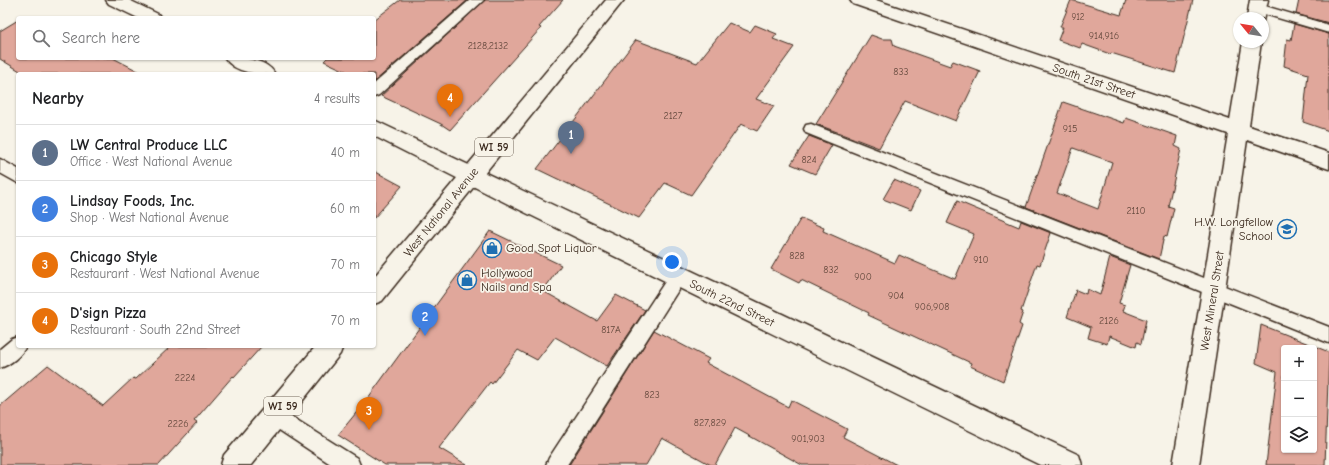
<!DOCTYPE html>
<meta charset="utf-8">
<style>
:root{--surface:#fff;--page:#f2f2f2;--text:#202124;--muted:#757577;--line:#e0e0e0;--accent:#db2777}
body{margin:0;font-family:"Comic Neue",sans-serif;background:var(--page);color:var(--text)}
.controls{position:absolute;right:12px;bottom:12px;display:grid;overflow:hidden;border-radius:4px;box-shadow:0 1px 3px #0004}
.controls button{width:36px;height:36px;display:grid;place-items:center;padding:0;border:0;border-bottom:1px solid var(--line);background:var(--surface);color:var(--text);font:20px sans-serif}
.compass{position:absolute;left:1233px;top:12px;width:36px;height:36px;border-radius:50%;background:var(--surface);box-shadow:0 1px 3px #0004;rotate:300deg}
.you{position:absolute;left:672px;top:262px;width:14px;height:14px;margin:-10px;border:3px solid #fff;border-radius:50%;background:#1a73e8;box-shadow:0 0 0 6px #1a73e833}
.badge{display:grid;place-items:center;width:26px;height:26px;border-radius:50%;background:var(--accent);color:#fff;font-size:13px;font-weight:700}
.pin{position:absolute;translate:-50% -33px;filter:drop-shadow(0 1px 2px #0008)}
.pin::after{content:'';position:absolute;top:21px;width:14px;height:12px;background:inherit;clip-path:polygon(0 0,100% 0,50% 100%)}
.list{margin:0;padding:0;list-style:none}
h2{display:flex;justify-content:space-between;align-items:center;height:52px;margin:0;padding:0 16px;font-size:17px}
h2 small{font-size:13px;font-weight:400;color:var(--muted)}
.list li{display:grid;grid-template-columns:26px 1fr auto;gap:12px;align-items:center;box-sizing:border-box;height:56px;padding:0 16px;border-top:1px solid var(--line)}
.list b{display:block;font-size:15px;white-space:nowrap}
.list p{margin:0;font-size:13px;white-space:nowrap;color:var(--muted)}
.list em{font-size:13px;font-style:normal;color:var(--muted)}
.icon{flex:none;width:22px;height:22px;fill:none;stroke:currentColor;stroke-width:2;stroke-linecap:round;stroke-linejoin:round}
.map{position:relative;flex:none;width:1329px;height:465px;overflow:hidden}
.search{position:absolute;background:var(--surface);box-shadow:0 1px 3px #0004;left:16px;top:16px;width:360px;height:44px;display:flex;align-items:center;gap:10px;box-sizing:border-box;padding:0 14px;border-radius:4px;color:var(--muted);font-size:15px}
.panel{position:absolute;background:var(--surface);box-shadow:0 1px 3px #0004;left:16px;top:72px;width:360px;height:276px;border-radius:4px}
.map>svg:first-child{display:block}
</style>
<div class="map">
<svg width="1329" height="465" viewBox="0 0 1329 465">
<rect width="100%" height="100%" fill="#f7f3e8"/>
<filter id="ink" filterUnits="userSpaceOnUse"><feTurbulence type="fractalNoise" baseFrequency=".025" numOctaves="2"/><feDisplacementMap in="SourceGraphic" scale="8" xChannelSelector="R" yChannelSelector="G"/><feConvolveMatrix kernelMatrix="1 2 1 2 8 2 1 2 1" color-interpolation-filters="sRGB"/></filter>
<g filter="url(#ink)">
<g fill="#e0a79b" stroke="#3b2a1e" fill-rule="evenodd">
<polygon points="400,0 468,0 374,82 374,74 352,74 324,61 327,58 374,58 374,20"/>
<polygon points="485,0 563,0 539,27 541,28 450,130 441,124 381,96"/>
<polygon points="1071,0 1121,15 1126,0 1193,0 1175,73 1111,53 1110,54 1082,44 1080,48 1058,40 1063,27 1060,27"/>
<polygon points="1299,0 1329,0 1329,23 1296,14"/>
<polygon points="18,20 18,58 113,58 144,74 25,74 0,59 0,31"/>
<polygon points="729,23 750,32 755,25 777,34 773,39 794,47 756,99 774,106 757,131 741,124 691,195 665,183 639,218 537,169 636,40 697,63"/>
<polygon points="1294,24 1329,34 1329,131 1303,122 1308,74 1284,66 1287,39 1291,40"/>
<polygon points="871,35 882,39 892,39 894,46 950,66 953,61 980,71 956,121 905,101 879,148 816,124"/>
<path d="M1063,102L1124,123L1126,118L1177,136L1175,146L1181,149L1168,206L1174,208L1167,237L1164,236L1159,259L1026,207ZM1073,148L1112,162L1098,209L1057,193Z"/>
<polygon points="809,136 832,145 815,174 791,164"/>
<polygon points="374,171 402,186 374,218"/>
<polygon points="894,180 920,191 911,210 883,199"/>
<polygon points="957,201 1019,227 1021,221 1051,233 1040,265 1037,264 1021,311 1023,312 1019,324 1022,326 1003,381 970,366 971,363 868,315 869,313 801,280 799,283 771,269 801,218 824,228 823,231 895,263 899,255 955,279 974,234 947,223"/>
<polygon points="490,231 561,265 543,291 597,321 616,295 645,310 607,366 555,337 537,360 518,350 492,384 490,382 439,448 467,465 385,465 338,435 365,402"/>
<polygon points="1110,257 1130,265 1119,303 1125,305 1123,311 1146,320 1141,344 1137,342 1136,347 1109,336 1107,344 1088,338 1091,327 1067,317 1076,290 1086,294 1087,289 1100,295"/>
<path d="M1261,325L1329,352L1325,465H1266L1277,372L1256,363ZM1284,348H1314V450H1284Z"/>
<polygon points="654,330 709,359 706,363 788,407 791,400 847,429 843,437 897,465 802,465 735,428 715,465 711,465 662,438 646,465 569,465"/>
<polygon points="171,346 262,346 234,377 233,376 194,421 197,423 159,465 0,465 0,406 48,365 103,406 133,378 136,379"/>
</g>
<g fill="none" stroke-linecap="round" stroke-linejoin="round">
<defs>
<g id="service">
<polygon points="470,0 484,0 379,95 374,97 374,84"/>
<polygon points="1258,4 1329,25 1329,33 1254,11 1252,8 1254,5"/>
<polygon points="811,124 1329,327 1329,343 806,133 804,129 806,125"/>
<polygon points="0,159 18,169 18,183 0,173"/>
<polygon points="678,269 684,271 686,276 684,281 567,465 546,465 549,458 672,271"/>
<path d="M18,337V346H26C22,355 10,365 0,368V349L12,339Z"/>
<polygon points="274,407 281,410 357,458 360,465 332,465 267,422 265,416 267,410"/>
</g>
<g id="minor">
<polygon points="106,0 129,0 158,14 161,18 138,18 109,4"/>
<polygon points="850,0 876,0 1230,120 1243,42 1261,42 1249,126 1329,153 1329,169 1247,140 1199,465 1173,465 1228,134 853,4"/>
<polygon points="1250,0 1268,0 1263,21 1263,18 1247,18"/>
<path d="M225,58C241,58 266,58 275,74C259,74 235,74 225,58Z"/>
<polygon points="374,120 1079,455 1082,465 1040,465 512,206 374,136"/>
</g>
<g id="primary">
<polygon points="606,0 624,0 382,301 374,304 374,277"/>
<polygon points="316,346 343,346 340,354 251,465 221,465 224,455"/>
</g>
</defs>
<use href="#service" stroke="#3b2a1e" stroke-width="3"/>
<use href="#minor" stroke="#3b2a1e" stroke-width="3"/>
<use href="#primary" stroke="#3b2a1e" stroke-width="3"/>
<use href="#service" fill="#f7f3e8" fill-rule="evenodd"/>
<use href="#minor" fill="#f7f3e8" fill-rule="evenodd"/>
<use href="#primary" fill="#f7f3e8" fill-rule="evenodd"/>
</g>
</g>
<defs>
<symbol id="school-ring" viewBox="-11 -11 22 22"><circle r="9.5" fill="#f7f3e8" stroke="#1f6fb2" stroke-width="1.5"/><path d="M0-5L7-2L0 1L-7-2ZM-4 1L0 2.5L4 1V4Q0 6-4 4Z" fill="#1f6fb2"/></symbol>
<symbol id="shop-ring" viewBox="-11 -11 22 22"><circle r="9.5" fill="#f7f3e8" stroke="#1f6fb2" stroke-width="1.5"/><path d="M-5-2.5h2.3a2.7 3.5 0 0 1 5.4 0H5L5.5 6h-11ZM-1.5-2.5h3a1.5 2.3 0 0 0-3 0Z" fill="#1f6fb2"/></symbol>
</defs>
<g fill-rule="evenodd">
<use href="#school-ring" x="1276" y="218" width="22" height="22"/>
<use href="#shop-ring" x="481" y="237" width="22" height="22"/>
<use href="#shop-ring" x="456" y="269" width="22" height="22"/>
</g>
<g text-anchor="middle" stroke-width="3.5" stroke-linejoin="round" paint-order="stroke">
<g font-size="9" fill="#64493d">
<text x="1078" y="20">912</text>
</g>
<g font-size="10" fill="#64493d">
<text x="1104" y="39">914,916</text>
<text x="488" y="49">2128,2132</text>
<text x="901" y="75">833</text>
<text x="673" y="119">2127</text>
<text x="1070" y="132">915</text>
<text x="809" y="163">824</text>
<text x="1136" y="214">2110</text>
<text x="797" y="259">828</text>
<text x="981" y="263">910</text>
<text x="831" y="273">832</text>
<text x="863" y="280">900</text>
<text x="896" y="299">904</text>
<text x="932" y="310">906,908</text>
<text x="1109" y="324">2126</text>
<text x="611" y="333">817A</text>
<text x="185" y="381">2224</text>
<text x="652" y="398">823</text>
<text x="710" y="426">827,829</text>
<text x="178" y="427">2226</text>
<text x="808" y="442">901,903</text>
</g>
<g fill="#f7f3e8" stroke="#73665b" stroke-width="1">
<rect x="475" y="138" width="38" height="18" rx="3"/>
<rect x="264" y="397" width="38" height="18" rx="3"/>
</g>
<g font-size="11" font-weight="bold" fill="#3b2a1e">
<text x="494" y="151">WI 59</text>
<text x="283" y="410">WI 59</text>
</g>
<g font-size="12" fill="#3b2a1e" stroke="#f7f3e8">
<text transform="translate(1094 81) rotate(19)" y="4">South 21st Street</text>
<text transform="translate(441 212) rotate(-51)" y="4">West National Avenue</text>
<text transform="translate(1212 301) rotate(-81)" y="4">West Mineral Street</text>
<text transform="translate(732 303) rotate(26)" y="4">South 22nd Street</text>
</g>
<g font-size="12" fill="#3b2a1e" stroke="#f7f3e8" text-anchor="start">
<text x="1273" y="226" text-anchor="end">H.W. Longfellow<tspan x="1273" dy="14">School</tspan></text>
<text x="506" y="252">Good Spot Liquor</text>
<text x="481" y="277">Hollywood<tspan x="481" dy="14">Nails and Spa</tspan></text>
</g>
</g>
</svg>
<div class="controls">
<button>+</button>
<button>−</button>
<button><svg class="icon" aria-label="layers" viewBox="0 0 24 24"><path d="M12 4l9 5-9 5-9-5zM3 14l9 5 9-5"/></svg></button>
</div>
<svg class="compass" viewBox="-18 -18 36 36"><path d="M0-13l5 13h-10z" fill="#e53935"/><path d="M0 13l5-13h-10z" fill="#757577"/></svg>
<div class="you"></div>
<div class="pin badge" style="left:571px;top:154px;background:#5c6f8a">1</div>
<div class="pin badge" style="left:425px;top:336px;background:#3f7fe0">2</div>
<div class="pin badge" style="left:369px;top:430px;background:#e8710a">3</div>
<div class="pin badge" style="left:450px;top:117px;background:#e8710a">4</div>
<div class="search"><svg class="icon" aria-label="search" viewBox="0 0 24 24"><circle cx="10" cy="10" r="6"/><path d="M15 15l6 6"/></svg>Search here</div>
<section class="panel">
<h2>Nearby<small>4 results</small></h2>
<ul class="list">
<li><span class="badge" style="background:#5c6f8a">1</span><div><b>LW Central Produce LLC</b><p>Office · West National Avenue</p></div><em>40 m</em></li>
<li><span class="badge" style="background:#3f7fe0">2</span><div><b>Lindsay Foods, Inc.</b><p>Shop · West National Avenue</p></div><em>60 m</em></li>
<li><span class="badge" style="background:#e8710a">3</span><div><b>Chicago Style</b><p>Restaurant · West National Avenue</p></div><em>70 m</em></li>
<li><span class="badge" style="background:#e8710a">4</span><div><b>D'sign Pizza</b><p>Restaurant · South 22nd Street</p></div><em>70 m</em></li>
</ul>
</section>
</div>
